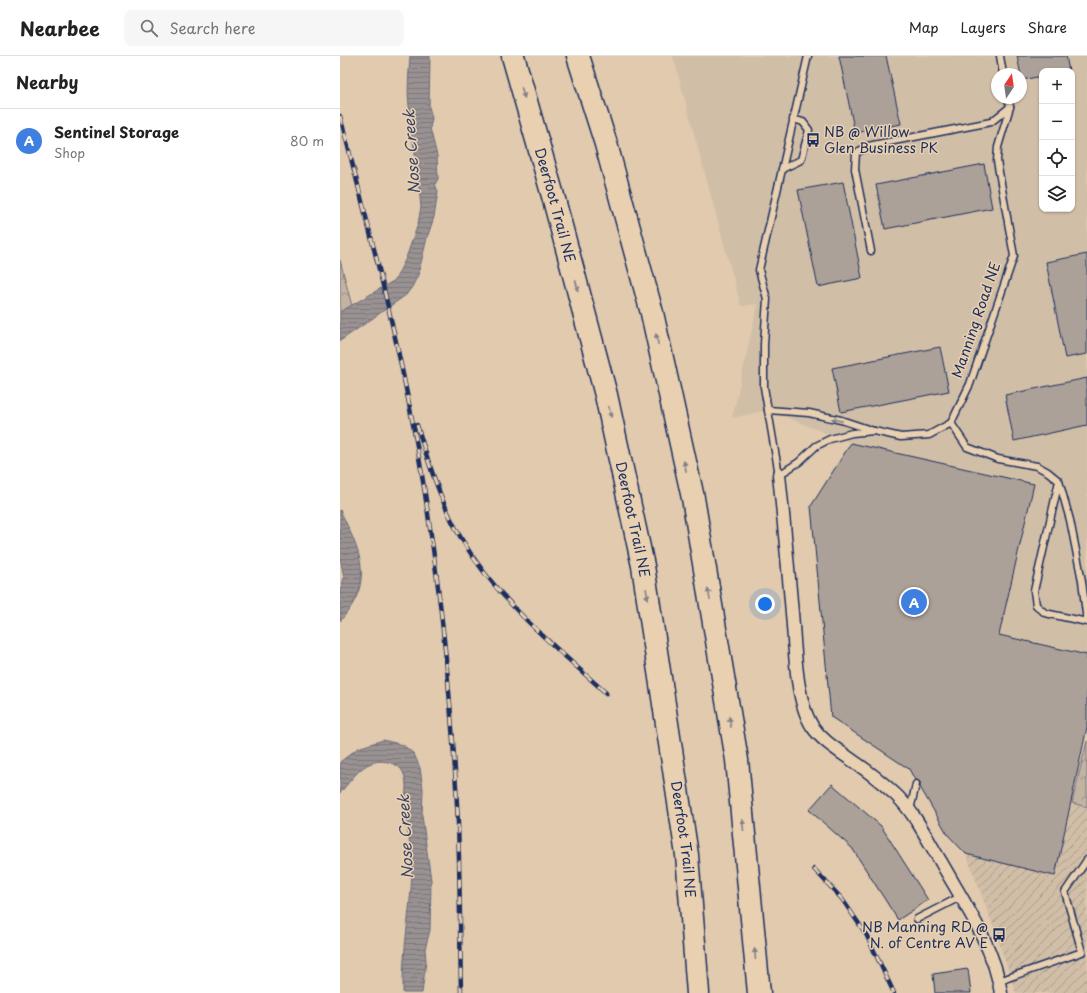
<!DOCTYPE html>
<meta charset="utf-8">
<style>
:root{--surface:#fff;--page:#f6f6f6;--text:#222;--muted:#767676;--line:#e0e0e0;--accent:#1b2f5e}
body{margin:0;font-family:"Playpen Sans",sans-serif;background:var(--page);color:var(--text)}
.controls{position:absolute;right:12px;top:12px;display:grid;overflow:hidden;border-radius:8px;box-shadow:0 1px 3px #0004}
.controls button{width:36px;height:36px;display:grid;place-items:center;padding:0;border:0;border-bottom:1px solid var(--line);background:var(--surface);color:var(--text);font:20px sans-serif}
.compass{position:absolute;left:651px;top:12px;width:36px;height:36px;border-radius:50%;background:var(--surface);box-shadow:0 1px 3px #0004;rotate:13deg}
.you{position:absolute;left:425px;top:548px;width:14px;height:14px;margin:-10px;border:3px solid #fff;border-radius:50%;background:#1a73e8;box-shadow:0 0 0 6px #1a73e833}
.badge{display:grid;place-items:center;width:26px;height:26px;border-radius:50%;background:var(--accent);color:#fff;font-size:13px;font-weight:700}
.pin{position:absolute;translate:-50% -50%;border:2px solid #fff;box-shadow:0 1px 4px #0006}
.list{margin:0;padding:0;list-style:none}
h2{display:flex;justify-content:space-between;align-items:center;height:52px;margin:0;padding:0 16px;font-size:17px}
h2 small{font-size:13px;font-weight:400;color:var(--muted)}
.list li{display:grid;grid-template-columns:26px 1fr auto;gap:12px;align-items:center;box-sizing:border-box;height:64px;padding:0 16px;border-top:1px solid var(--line)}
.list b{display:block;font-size:15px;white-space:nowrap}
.list p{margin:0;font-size:13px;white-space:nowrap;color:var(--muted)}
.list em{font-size:13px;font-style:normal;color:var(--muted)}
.icon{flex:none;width:22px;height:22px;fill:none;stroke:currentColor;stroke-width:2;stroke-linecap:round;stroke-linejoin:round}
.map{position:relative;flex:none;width:747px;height:937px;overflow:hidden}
header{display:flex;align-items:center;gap:24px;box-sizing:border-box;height:56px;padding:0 20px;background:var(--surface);border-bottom:1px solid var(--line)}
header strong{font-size:19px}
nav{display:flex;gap:22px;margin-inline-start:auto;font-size:14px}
.search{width:280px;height:36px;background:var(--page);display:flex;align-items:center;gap:10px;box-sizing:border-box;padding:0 14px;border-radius:8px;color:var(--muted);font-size:15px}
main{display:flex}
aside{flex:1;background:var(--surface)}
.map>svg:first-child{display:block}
</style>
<header>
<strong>Nearbee</strong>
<div class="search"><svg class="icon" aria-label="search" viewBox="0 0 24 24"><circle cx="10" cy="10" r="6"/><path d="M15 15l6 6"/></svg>Search here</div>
<nav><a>Map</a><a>Layers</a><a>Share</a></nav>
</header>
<main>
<aside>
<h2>Nearby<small></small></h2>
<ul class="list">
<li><span class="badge" style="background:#3f7fe0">A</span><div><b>Sentinel Storage</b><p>Shop</p></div><em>80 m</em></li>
</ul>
</aside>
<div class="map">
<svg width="747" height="937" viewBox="0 0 747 937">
<defs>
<pattern id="industrial-furrows" width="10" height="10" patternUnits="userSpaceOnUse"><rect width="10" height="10" fill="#d1bea7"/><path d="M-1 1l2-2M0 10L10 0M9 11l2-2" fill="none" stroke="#a99b8b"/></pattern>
<pattern id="park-crowns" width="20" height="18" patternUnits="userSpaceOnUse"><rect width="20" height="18" fill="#c3b3a2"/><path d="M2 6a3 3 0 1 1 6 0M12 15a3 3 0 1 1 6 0" fill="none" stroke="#9e9287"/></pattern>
<pattern id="water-rules" width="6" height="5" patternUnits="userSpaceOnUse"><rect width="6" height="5" fill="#9a9292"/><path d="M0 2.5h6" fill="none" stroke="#7d787a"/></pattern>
</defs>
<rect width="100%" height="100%" fill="#e1caae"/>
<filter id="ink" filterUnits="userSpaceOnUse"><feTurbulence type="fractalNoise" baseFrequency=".025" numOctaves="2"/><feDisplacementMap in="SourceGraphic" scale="8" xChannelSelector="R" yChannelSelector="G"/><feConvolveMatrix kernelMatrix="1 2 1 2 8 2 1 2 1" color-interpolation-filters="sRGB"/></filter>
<g filter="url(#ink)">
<path fill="#d1bea7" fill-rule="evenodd" d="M333,0H747V664L645,642L694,428L511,387L428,354L392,362L418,248L401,250ZM702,15H732V153H702ZM657,18H681V42H657Z"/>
<polygon fill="url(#industrial-furrows)" points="732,747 747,751 747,937 676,937 650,861 626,798 715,820"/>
<g fill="url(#park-crowns)" stroke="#6f7180">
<polygon points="0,204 12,250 0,256"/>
<polygon points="747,685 747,751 732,747"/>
</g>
<g fill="url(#water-rules)" stroke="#676a7d">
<path d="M70,0H90L89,51L92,62L90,72L97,100L98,123L95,128L98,136L94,161L87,182L78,219L72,231L66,239L0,285V256L55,224L66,202L78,168L81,151L76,103L70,68L73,65C65,46 69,20 70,0Z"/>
<path d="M0,454C20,496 36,525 0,565V536L4,522L0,501Z"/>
<path d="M43,684L63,689L74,698L80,712L83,733L82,760L91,824L90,874L85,893L86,905L82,937H63C62,897 70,858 72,818C73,797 67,776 65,755C64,742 69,728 63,716C60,710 54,708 48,706C25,701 14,721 0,737V706L18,692Z"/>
</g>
<g fill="#aca198" stroke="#1b2f5e">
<polygon points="499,0 546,0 561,68 515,77"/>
<polygon points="677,0 726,0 729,15 702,15 702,20 682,24"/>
<polygon points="644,108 652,152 545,173 536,129"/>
<polygon points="503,126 522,222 478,231 458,134"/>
<polygon points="747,198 747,298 725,302 706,206"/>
<polygon points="600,291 609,335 501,356 492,312"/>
<polygon points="747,322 747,369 674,385 665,339"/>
<polygon points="511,387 694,428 659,579 747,599 747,671 715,820 626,798 608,779 580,731 580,726 575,724 569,713 491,661 471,450"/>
<polygon points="492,728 541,770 588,844 558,864 512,792 469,754"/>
<polygon points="628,913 631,937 595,937 593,918"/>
</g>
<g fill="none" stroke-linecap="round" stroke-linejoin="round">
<defs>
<g id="lane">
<polyline points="468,0 419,214 427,243 424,288 424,331 439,419 459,406 476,390 490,383 512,377 534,375"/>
<polyline points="660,0 663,18"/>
<polyline points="442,113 461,104 469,74 463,66 453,63"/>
<polyline points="531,195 515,113 516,97 528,90 651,66 670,51"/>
<polyline points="428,354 469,357 501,364 534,375 561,381 589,379 611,367 630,328 674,200 657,105 658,91 670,51 668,42"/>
<polyline points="611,367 627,391 658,403 697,410 708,416 719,425 730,464 742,525 747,566 705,557 696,549 694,535 719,425"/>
<polyline points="570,754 576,728"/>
<polyline points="577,863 620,841"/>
<polyline points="659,925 742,896 725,836 747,804"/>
</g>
<path id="street" d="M439,419C444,465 448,511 452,557C455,589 455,643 472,670C482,685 498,694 513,705C528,715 542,726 556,739C575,757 587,783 601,806C624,847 654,890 661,937"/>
<g id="highway">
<path id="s1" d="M173,0L213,140L266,339L303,510L347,799L358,937"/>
<polyline points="238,0 266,88 312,257 353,442 397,704 419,937"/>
</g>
</defs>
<use href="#lane" stroke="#1b2f5e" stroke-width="9"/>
<use href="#street" stroke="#1b2f5e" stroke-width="15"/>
<use href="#highway" stroke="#1b2f5e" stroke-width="25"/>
<use href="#lane" stroke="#e9d0b1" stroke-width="6"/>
<use href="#street" stroke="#e9d0b1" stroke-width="12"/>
<use href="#highway" stroke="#e9d0b1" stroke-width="22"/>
<defs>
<g id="rail">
<path d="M0,60C35,194 70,328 89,465C104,565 113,667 118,767C120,824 120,881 121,937"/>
<path d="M77,369C89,408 101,447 121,482C157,544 214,590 266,637"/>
<polyline points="474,813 502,843 526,878 554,937"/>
</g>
</defs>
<use href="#rail" stroke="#1b2f5e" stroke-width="4.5"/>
<use href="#rail" stroke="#e9d0b1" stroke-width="3" stroke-dasharray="9" stroke-linecap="butt"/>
</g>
<defs><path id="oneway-solid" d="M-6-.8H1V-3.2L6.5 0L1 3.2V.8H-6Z"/></defs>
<g fill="#828088">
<use href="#oneway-solid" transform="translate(183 37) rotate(74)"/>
<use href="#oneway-solid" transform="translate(237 230) rotate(75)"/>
<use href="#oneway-solid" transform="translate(317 283) rotate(-102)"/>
<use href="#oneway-solid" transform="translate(270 356) rotate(78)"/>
<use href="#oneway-solid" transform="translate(497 364) rotate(-167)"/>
<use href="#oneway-solid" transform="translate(345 410) rotate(-102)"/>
<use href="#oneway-solid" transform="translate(307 538) rotate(81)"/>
<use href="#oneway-solid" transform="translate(369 538) rotate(-100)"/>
<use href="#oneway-solid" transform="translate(390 666) rotate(-100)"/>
<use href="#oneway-solid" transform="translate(403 769) rotate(-95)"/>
<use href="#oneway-solid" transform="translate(415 898) rotate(-95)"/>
</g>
</g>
<defs>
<symbol id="bus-bare" viewBox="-9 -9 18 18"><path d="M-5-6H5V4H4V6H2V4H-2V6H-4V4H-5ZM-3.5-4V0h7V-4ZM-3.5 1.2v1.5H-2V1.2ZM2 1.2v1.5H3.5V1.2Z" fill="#1b2f5e" stroke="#e9d0b1" stroke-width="2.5" paint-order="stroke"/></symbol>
</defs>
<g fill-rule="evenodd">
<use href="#bus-bare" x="463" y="74" width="20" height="20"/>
<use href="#bus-bare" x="649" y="869" width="20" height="20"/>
</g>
<g text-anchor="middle" stroke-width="3" stroke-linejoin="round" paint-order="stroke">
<g font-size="14" fill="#1b2f5e" stroke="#e9d0b1" text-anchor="start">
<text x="484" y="81">NB @ Willow<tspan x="484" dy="16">Glen Business PK</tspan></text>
<text x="648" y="876" text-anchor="end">NB Manning RD @<tspan x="648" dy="16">N. of Centre AV E</tspan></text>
</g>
<g font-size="14" fill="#1b2f5e" stroke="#e9d0b1">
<text dy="5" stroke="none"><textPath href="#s1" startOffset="155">Deerfoot Trail NE</textPath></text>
<text transform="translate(636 264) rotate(-71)" y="5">Manning Road NE</text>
<text dy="5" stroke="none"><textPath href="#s1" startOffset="479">Deerfoot Trail NE</textPath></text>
<text dy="5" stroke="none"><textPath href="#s1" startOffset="803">Deerfoot Trail NE</textPath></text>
</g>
<g font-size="15" font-style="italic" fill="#344368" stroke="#e9d0b1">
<text transform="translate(72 96) rotate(-94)" y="5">Nose Creek</text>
<text transform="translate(66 781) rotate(-93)" y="5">Nose Creek</text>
</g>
</g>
</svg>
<div class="controls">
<button>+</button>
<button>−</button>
<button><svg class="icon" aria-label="locate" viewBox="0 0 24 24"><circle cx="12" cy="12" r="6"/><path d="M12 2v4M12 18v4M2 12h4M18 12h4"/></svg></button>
<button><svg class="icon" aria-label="layers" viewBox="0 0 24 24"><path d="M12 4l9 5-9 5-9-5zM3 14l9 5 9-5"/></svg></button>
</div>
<svg class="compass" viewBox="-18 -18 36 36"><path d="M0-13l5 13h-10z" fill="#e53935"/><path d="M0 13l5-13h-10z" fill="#767676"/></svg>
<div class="you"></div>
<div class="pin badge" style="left:574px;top:546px;background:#3f7fe0">A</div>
</div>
</main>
